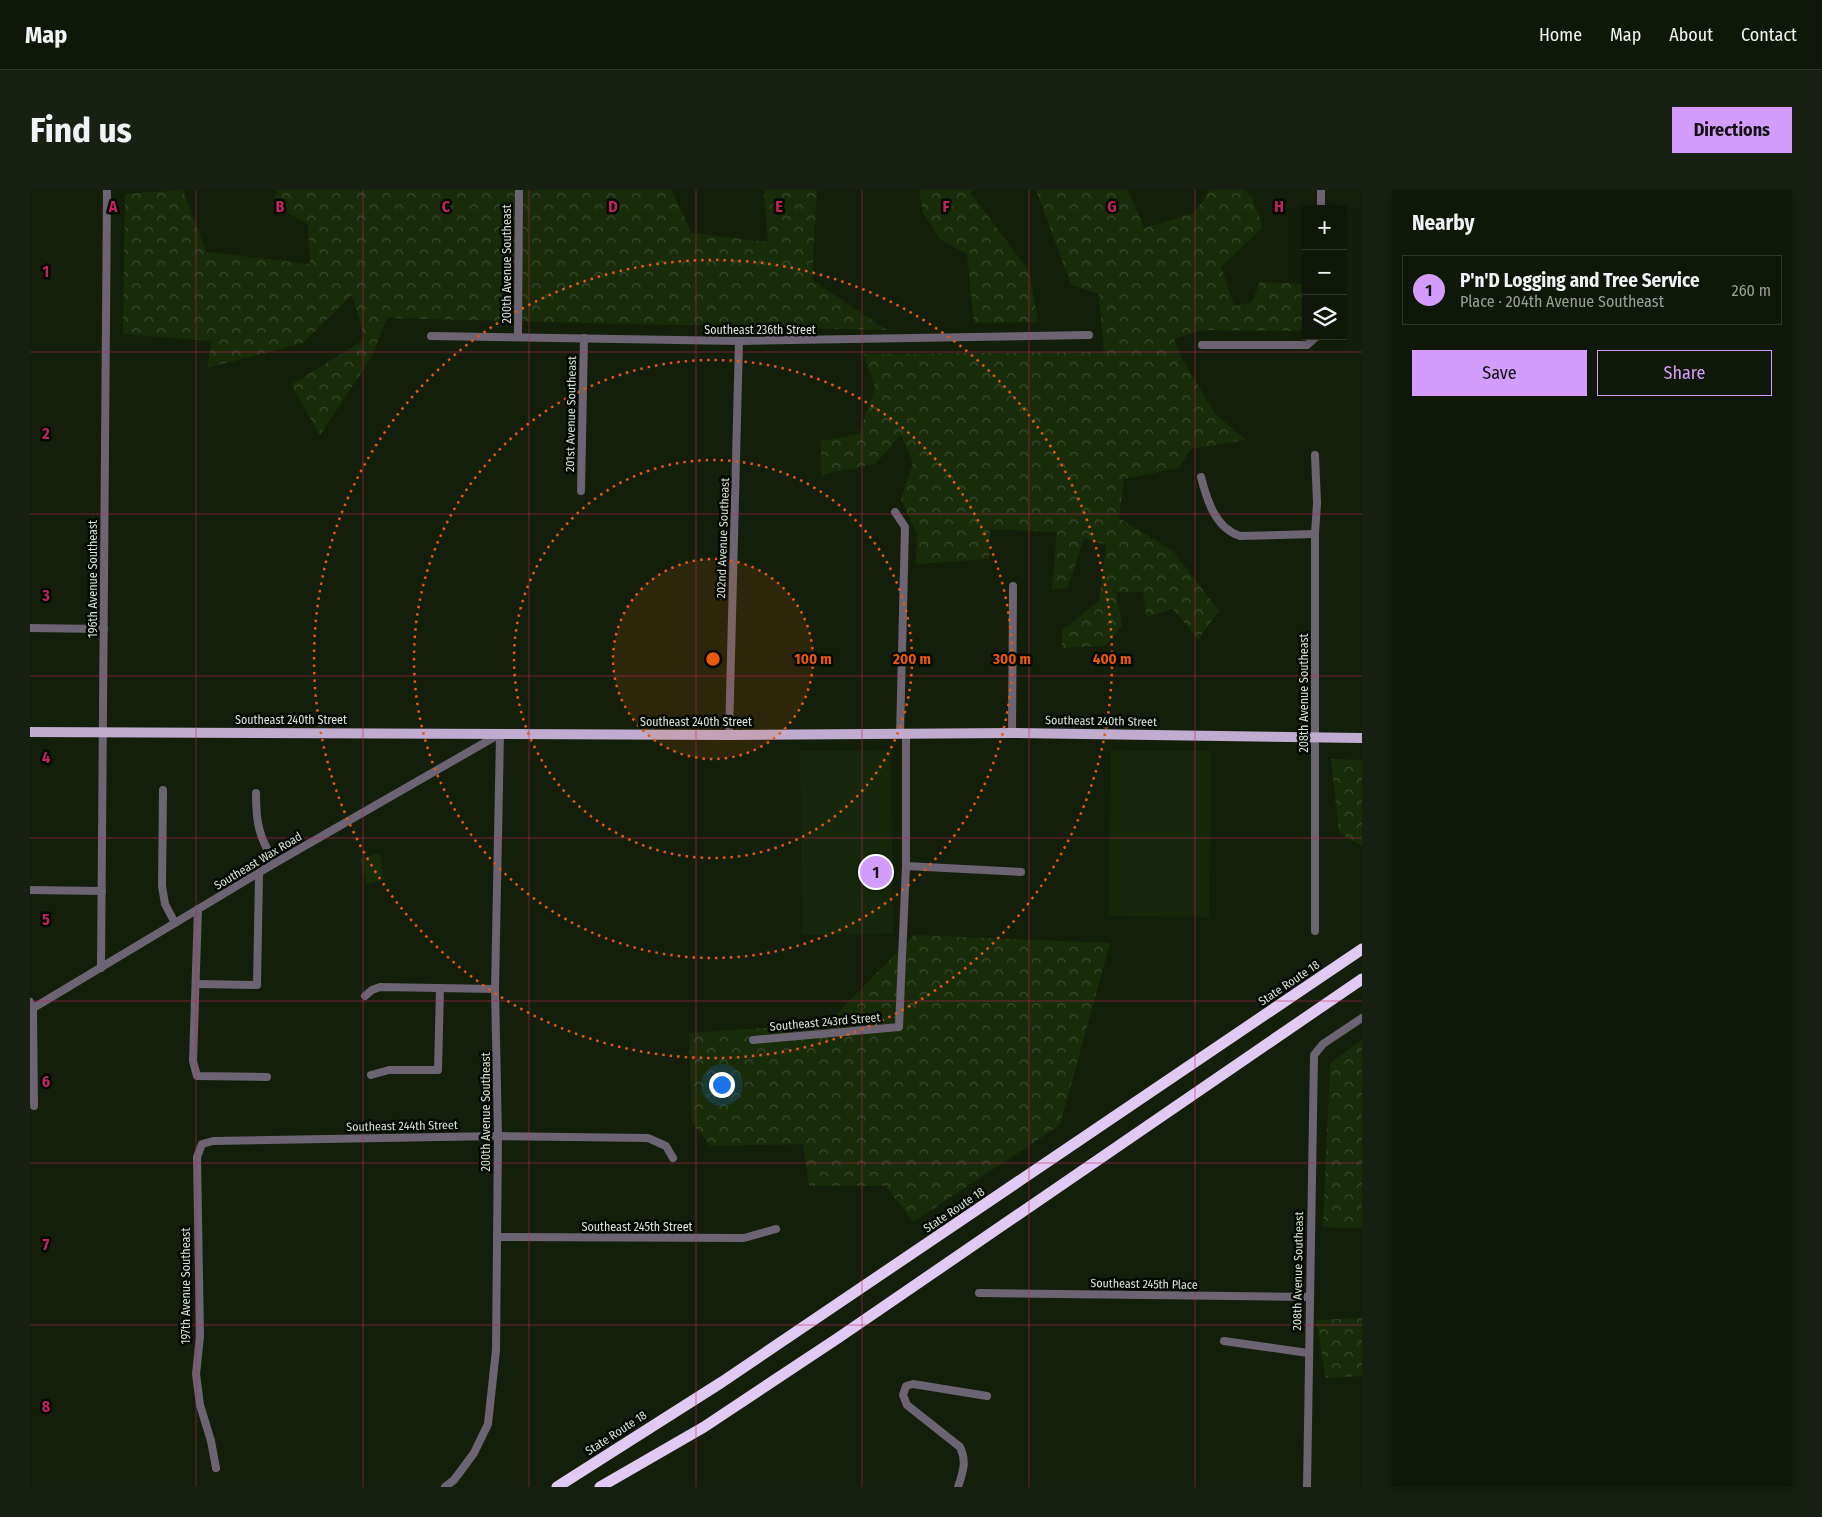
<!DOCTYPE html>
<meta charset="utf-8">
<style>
:root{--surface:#0e1708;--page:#172012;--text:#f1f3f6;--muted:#9b9f9c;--line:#2e3629;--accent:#d49cfc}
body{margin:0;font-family:"Fira Sans Condensed",sans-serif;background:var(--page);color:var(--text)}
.controls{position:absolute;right:15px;top:15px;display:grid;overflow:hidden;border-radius:0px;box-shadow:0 2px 8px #0003}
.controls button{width:45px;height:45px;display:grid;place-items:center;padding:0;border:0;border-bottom:1px solid var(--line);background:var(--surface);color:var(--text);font:25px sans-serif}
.you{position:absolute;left:691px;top:894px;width:18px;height:18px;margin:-12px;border:4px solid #fff;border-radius:50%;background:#1a73e8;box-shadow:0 0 0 8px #1a73e833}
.badge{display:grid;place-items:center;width:32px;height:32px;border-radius:50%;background:var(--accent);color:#111;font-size:16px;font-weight:700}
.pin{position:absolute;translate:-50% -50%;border:2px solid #fff;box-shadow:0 1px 5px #0006}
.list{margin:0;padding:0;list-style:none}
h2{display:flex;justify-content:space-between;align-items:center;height:65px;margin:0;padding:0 20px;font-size:21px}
h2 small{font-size:16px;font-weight:400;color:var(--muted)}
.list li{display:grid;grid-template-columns:32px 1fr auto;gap:15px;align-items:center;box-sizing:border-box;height:70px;margin:0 10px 10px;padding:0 10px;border:1px solid var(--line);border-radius:0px}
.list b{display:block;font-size:19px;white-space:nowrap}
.list p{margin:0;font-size:16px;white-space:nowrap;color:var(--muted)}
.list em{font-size:16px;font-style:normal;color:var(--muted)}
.actions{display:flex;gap:10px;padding:15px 20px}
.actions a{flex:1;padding:11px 0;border:1px solid var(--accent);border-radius:0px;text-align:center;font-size:18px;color:var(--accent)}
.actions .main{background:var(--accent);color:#111}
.icon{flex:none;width:28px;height:28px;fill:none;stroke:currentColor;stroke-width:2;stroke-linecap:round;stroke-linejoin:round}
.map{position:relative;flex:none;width:1332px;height:1297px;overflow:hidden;border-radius:0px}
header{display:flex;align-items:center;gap:30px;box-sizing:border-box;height:70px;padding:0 25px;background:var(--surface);border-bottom:1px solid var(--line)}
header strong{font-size:24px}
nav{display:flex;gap:28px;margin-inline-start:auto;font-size:18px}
.intro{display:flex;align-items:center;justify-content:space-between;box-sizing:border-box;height:120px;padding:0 30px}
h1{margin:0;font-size:35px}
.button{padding:12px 22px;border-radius:0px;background:var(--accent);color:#111;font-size:18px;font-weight:700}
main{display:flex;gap:30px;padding:0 30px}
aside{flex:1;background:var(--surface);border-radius:0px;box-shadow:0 2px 8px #0003}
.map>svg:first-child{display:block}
</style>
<header>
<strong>Map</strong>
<nav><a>Home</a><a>Map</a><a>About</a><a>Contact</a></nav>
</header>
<div class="intro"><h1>Find us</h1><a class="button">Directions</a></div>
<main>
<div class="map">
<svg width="1332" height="1297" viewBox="0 0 1332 1297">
<defs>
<pattern id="forest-crowns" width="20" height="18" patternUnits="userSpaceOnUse" patternTransform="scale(1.25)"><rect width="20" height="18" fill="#192c0a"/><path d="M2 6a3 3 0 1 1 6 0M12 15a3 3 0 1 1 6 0" fill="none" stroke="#3a4a2d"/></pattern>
</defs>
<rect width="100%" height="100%" fill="#131f0b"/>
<g fill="#17270c">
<polygon points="861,560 863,744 772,745 770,561"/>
<polygon points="1081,560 1181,561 1179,727 1079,726"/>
</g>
<g fill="url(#forest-crowns)">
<polygon points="153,0 176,62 280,74 278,35 242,13 247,0 642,0 661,43 738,52 734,0 787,0 782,90 857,140 357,128 341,168 290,245 261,195 335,149 322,105 273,153 177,178 182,151 93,144 95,4"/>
<polygon points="889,0 945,0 940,2 999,81 1008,132 944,133 937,64 911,50 893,23"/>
<polygon points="1006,0 1098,0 1114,38 1164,23 1180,0 1215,0 1222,7 1233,37 1191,77 1204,116 1222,112 1230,92 1276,94 1272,141 1173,140 1144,149 1151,167 1185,224 1216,250 1161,259 1148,278 1094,289 1089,328 1143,361 1189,421 1168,449 1143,419 1116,427 1113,402 1086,402 1092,435 1075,456 1032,458 1032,440 1069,411 1076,355 1054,348 1038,398 1022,399 1027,342 960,339 959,369 886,374 887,344 871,309 883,272 871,245 845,274 791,285 791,251 829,244 845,198 833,164 1074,162 1069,104 1041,95"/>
<polygon points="1301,569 1332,570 1332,656 1309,643"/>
<polygon points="884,745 1080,753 1030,935 883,1032 856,996 779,996 773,954 681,956 662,933 659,843 797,834"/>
<polygon points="1332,850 1332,1038 1293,1037 1300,873"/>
<polygon points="1332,1128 1332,1186 1296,1188 1286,1130"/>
</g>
<polygon fill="#192c0a" points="350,663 354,690 337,694 330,669"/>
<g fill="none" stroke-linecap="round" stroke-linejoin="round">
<g stroke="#6c6373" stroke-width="8">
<polyline points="1291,19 1291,0"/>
<polyline points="401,146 709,151 1059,145"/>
<polyline points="488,147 489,0"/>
<polyline points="1172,155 1277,155 1287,146"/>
<path d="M1171,287C1177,310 1185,338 1210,346L1285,344"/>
<polyline points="551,301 554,148"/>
<polyline points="865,322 875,337 870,544"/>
<polyline points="0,438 74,439"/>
<polyline points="982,543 983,396"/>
<polyline points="699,545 709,151"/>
<polyline points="133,600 132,696 135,714 145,733"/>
<path d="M226,603C226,634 229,647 245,673"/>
<polyline points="876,676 991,682"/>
<polyline points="0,700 72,701"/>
<polyline points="168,719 163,871 167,886 237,887"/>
<polyline points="1285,741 1285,344 1287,313 1285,265"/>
<polyline points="71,778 77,0"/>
<polyline points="167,794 227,795 229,684"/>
<polyline points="335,806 342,800 350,797 465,799"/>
<polyline points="0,812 3,818 4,916"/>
<polyline points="0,820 245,673 468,545"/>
<polyline points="723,850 869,837 876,676 876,544"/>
<polyline points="341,885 359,880 408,880 410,798"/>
<polyline points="467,1047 714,1048 746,1039"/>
<polyline points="949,1103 1279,1107"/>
<polyline points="1194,1151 1278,1163"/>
<polyline points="186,1278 181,1251 170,1215 166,1184 170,1146 167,967 172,954 183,951 468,946 618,948 636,956 643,968"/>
<polyline points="415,1297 424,1290 444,1263 458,1234 466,1160 468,946 465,799 470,544"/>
<path d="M928,1297C933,1282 937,1271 930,1257L877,1215L873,1205L876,1196L883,1194L957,1206"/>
<polyline points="1277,1297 1284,865 1293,854 1332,828"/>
</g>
<polyline stroke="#bfaccf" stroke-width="10" points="0,542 699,545 982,543 1332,548"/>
<g stroke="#e0c9f3" stroke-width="11">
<polyline points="527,1297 692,1192 1332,759"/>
<polyline points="570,1297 674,1237 808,1148 1332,789"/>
</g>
</g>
<path fill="none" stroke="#c32261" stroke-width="1" stroke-opacity="0.55" d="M166,0V1297M333,0V1297M499,0V1297M666,0V1297M832,0V1297M999,0V1297M1165,0V1297M0,162H1332M0,324H1332M0,486H1332M0,648H1332M0,811H1332M0,973H1332M0,1135H1332"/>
<circle cx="683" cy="469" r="100" fill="#e8590c" fill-opacity=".12"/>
<g fill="none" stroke="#e8590c" stroke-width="2.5" stroke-dasharray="2.5 5">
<circle cx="683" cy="469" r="100"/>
<circle cx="683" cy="469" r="199"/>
<circle cx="683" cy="469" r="299"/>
<circle cx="683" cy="469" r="399"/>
</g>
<g text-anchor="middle" stroke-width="5" stroke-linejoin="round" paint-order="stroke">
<g font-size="12" fill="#d9e2d4" stroke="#040802">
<text transform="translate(477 74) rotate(-90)" y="4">200th Avenue Southeast</text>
<text x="730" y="144">Southeast 236th Street</text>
<text transform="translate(541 224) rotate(-89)" y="4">201st Avenue Southeast</text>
<text transform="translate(693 348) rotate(-88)" y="4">202nd Avenue Southeast</text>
<text transform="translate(63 389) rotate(-90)" y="4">196th Avenue Southeast</text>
<text transform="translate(1274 503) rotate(-90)" y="4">208th Avenue Southeast</text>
<text x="261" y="534">Southeast 240th Street</text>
<text transform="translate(1071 531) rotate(1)" y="4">Southeast 240th Street</text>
<text x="666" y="536">Southeast 240th Street</text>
<text transform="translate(228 671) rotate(-31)" y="4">Southeast Wax Road</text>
<text transform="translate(1259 793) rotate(-34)" y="4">State Route 18</text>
<text transform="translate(795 832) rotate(-5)" y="4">Southeast 243rd Street</text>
<text transform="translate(456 922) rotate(-90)" y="4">200th Avenue Southeast</text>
<text transform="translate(372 936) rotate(-1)" y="4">Southeast 244th Street</text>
<text transform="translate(924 1020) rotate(-34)" y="4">State Route 18</text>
<text x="607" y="1041">Southeast 245th Street</text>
<text transform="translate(1268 1081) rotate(-89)" y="4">208th Avenue Southeast</text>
<text transform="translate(1114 1094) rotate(1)" y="4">Southeast 245th Place</text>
<text transform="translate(156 1096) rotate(-90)" y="4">197th Avenue Southeast</text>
<text transform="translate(586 1243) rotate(-33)" y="4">State Route 18</text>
</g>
</g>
<g font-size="16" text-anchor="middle" font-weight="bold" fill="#c32261" stroke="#040802" stroke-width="5" stroke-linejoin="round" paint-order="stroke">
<text x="83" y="22">A</text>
<text x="250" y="22">B</text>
<text x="416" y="22">C</text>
<text x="583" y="22">D</text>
<text x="749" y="22">E</text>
<text x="916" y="22">F</text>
<text x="1082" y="22">G</text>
<text x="1249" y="22">H</text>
<text x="16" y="87">1</text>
<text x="16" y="249">2</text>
<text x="16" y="411">3</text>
<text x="16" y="573">4</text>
<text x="16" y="735">5</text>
<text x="16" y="897">6</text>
<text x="16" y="1060">7</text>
<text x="16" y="1222">8</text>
</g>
<circle cx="683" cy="469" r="8" fill="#e8590c" stroke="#040802" stroke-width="2.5"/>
<g font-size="15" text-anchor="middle" font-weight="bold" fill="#e8590c" stroke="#040802" stroke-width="5" stroke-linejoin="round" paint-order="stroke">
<text x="783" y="474">100 m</text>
<text x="882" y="474">200 m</text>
<text x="982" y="474">300 m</text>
<text x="1082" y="474">400 m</text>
</g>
</svg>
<div class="controls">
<button>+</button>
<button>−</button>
<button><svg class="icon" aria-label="layers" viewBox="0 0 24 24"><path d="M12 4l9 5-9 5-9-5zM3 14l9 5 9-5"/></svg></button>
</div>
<div class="you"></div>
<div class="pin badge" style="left:846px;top:682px">1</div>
</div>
<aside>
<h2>Nearby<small></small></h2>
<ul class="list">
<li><span class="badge">1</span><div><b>P'n'D Logging and Tree Service</b><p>Place · 204th Avenue Southeast</p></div><em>260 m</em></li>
</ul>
<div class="actions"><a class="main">Save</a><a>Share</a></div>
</aside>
</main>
